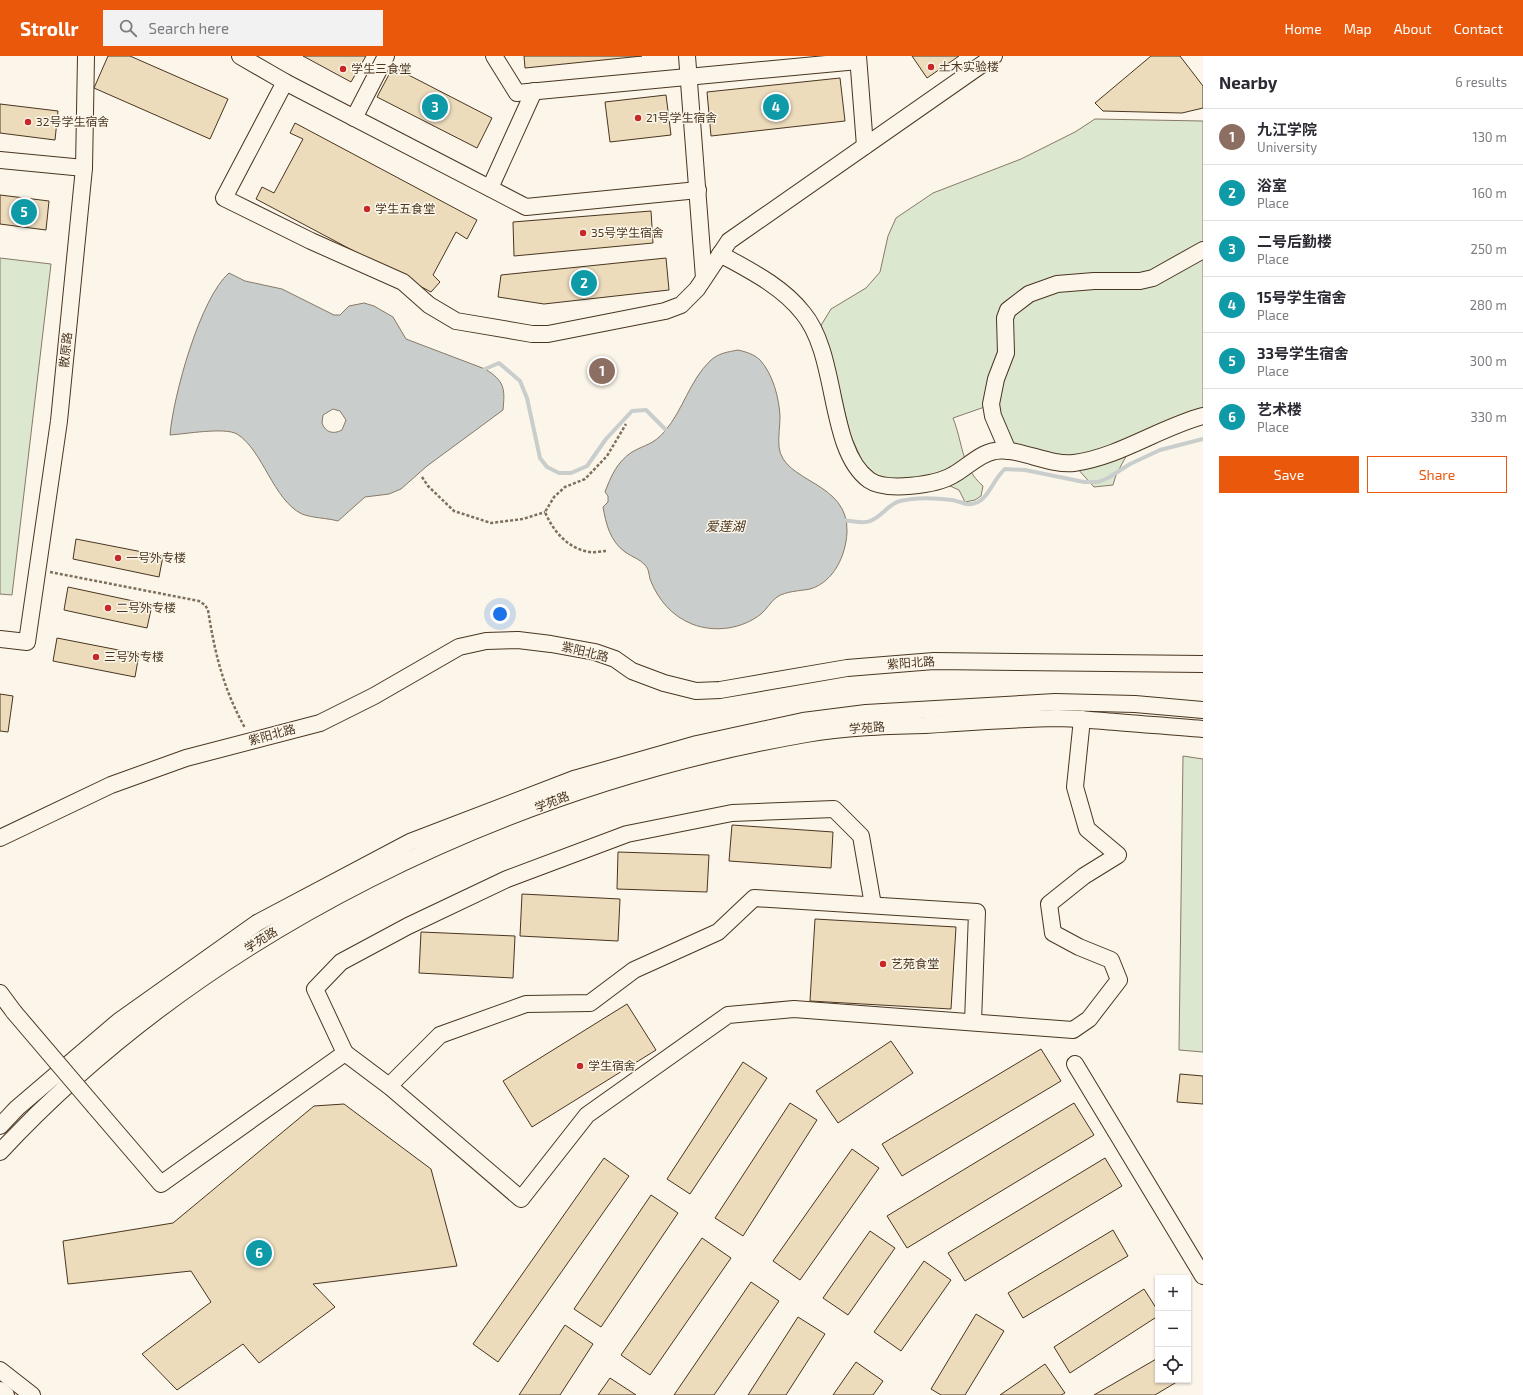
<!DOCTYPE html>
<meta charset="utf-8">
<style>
:root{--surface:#fff;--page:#f2f2f3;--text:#2b2b33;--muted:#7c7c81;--line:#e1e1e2;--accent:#ea580c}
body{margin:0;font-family:"Exo 2","Noto Sans SC",sans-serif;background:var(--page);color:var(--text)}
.controls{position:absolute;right:12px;bottom:12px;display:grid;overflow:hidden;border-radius:0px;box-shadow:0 1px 3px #0004}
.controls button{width:36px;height:36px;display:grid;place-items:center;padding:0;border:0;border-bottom:1px solid var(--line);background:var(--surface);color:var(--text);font:20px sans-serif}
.you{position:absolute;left:500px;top:558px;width:14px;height:14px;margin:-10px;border:3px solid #fff;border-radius:50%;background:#1a73e8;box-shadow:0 0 0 6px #1a73e833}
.badge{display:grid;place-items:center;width:26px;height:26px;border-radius:50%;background:var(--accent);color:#fff;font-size:13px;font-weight:700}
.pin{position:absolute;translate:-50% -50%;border:2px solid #fff;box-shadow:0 1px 4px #0006}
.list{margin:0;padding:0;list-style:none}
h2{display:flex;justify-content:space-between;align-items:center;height:52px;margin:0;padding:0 16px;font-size:17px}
h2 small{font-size:13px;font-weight:400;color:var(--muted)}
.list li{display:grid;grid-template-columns:26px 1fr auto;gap:12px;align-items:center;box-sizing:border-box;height:56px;padding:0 16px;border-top:1px solid var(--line)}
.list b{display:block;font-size:15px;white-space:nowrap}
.list p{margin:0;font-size:13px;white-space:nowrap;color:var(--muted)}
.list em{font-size:13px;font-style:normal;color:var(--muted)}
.actions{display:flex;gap:8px;padding:12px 16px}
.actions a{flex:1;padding:9px 0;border:1px solid var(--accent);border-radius:0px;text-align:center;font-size:14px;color:var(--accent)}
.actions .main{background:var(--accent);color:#fff}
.icon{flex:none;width:22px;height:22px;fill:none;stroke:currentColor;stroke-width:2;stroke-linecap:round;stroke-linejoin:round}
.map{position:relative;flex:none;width:1203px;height:1339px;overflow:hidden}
header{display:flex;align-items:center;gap:24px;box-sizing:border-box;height:56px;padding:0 20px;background:var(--accent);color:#fff}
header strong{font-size:19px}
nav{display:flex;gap:22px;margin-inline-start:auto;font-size:14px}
.search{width:280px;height:36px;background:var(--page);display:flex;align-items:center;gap:10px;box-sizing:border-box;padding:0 14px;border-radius:0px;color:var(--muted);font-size:15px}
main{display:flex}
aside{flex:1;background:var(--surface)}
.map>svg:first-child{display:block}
</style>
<header>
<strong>Strollr</strong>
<div class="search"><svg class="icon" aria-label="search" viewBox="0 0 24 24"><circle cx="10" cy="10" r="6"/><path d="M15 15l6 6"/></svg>Search here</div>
<nav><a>Home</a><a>Map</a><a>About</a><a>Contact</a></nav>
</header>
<main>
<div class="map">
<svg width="1203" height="1339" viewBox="0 0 1203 1339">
<rect width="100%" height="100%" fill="#fbf6e9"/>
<g fill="#dce7d0" stroke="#887966">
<path d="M1095,63L1203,65V353L1131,391L1116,419L1113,429L1094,431L1076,411L1014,389L996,347L953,362C963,387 961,411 983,430L981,440L975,444L965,446L959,434L932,422L882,424L863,407L850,378L832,303L820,271L831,253L866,232L880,216L888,180L896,162L933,137L1021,103L1075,76Z"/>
<polygon points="0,202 51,208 12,539 0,538"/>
<polygon points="1183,700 1203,703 1203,996 1179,994"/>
</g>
<g fill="#c9cecd" stroke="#887966" fill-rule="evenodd">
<path d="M229,217L245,225L282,233L334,259H340L349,250L364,247L374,250L393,261L406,283L485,313C505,325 505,333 503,354L427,410L401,433L389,438L365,441L338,465C327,462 312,462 302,458C273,444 263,394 237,378C225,371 185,378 170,379C173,341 200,242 229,217ZM333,353L340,355L346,364L342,374C333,379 325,376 322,367L323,359Z"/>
<path d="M738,294C746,296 754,298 760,304C773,318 779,342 780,360C780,370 778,381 779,391C783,427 849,425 847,476C846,499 834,526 810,533C800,535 786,535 777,541C771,545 767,553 761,558C742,573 715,577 692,568C672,560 658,544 650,523C649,519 649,513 645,509C640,503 632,501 625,496C610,485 606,468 603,451L608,446V440L605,436C611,420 617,406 632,396C646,388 653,389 665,375C683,354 690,324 710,305C718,297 728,296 738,294Z"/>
</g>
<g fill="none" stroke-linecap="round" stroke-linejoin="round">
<g stroke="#c9cecd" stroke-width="4">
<polyline points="485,313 499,307 520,325 527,342 540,402 547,411 559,417 571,417 587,410 606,383 632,355 646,354 666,374"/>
<path d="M843,464C851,465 863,468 870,465C882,461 888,448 900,445C916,441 937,442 952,444C963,446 968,451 978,446C989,441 994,422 1005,413L1025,414L1084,426H1098L1108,422L1130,408L1160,394L1203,383"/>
</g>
</g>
<g fill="#ecdcbc" stroke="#4a3520">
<polygon points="108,0 130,0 228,43 210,83 94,32"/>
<polygon points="303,0 366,0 351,26"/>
<polygon points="524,0 642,0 525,12"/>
<polygon points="912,0 959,0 927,22"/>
<polygon points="1151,0 1180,0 1203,30 1203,52 1182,57 1103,55 1095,47"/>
<polygon points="393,11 492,62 477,92 377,41"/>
<polygon points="840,22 845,65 711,80 707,36"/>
<polygon points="666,39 671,79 610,86 605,46"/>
<polygon points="0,48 58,55 55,84 0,77"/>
<polygon points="295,67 477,164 467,183 456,176 433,219 440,226 431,236 256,143 262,131 274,137 303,83 290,77"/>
<polygon points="0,139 49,145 46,174 0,168"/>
<polygon points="651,155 653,187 514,200 513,166"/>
<polygon points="666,202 669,234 544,248 498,241 501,219"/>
<polygon points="76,483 163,500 159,521 73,503"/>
<polygon points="68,531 152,549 147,572 64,554"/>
<polygon points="57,582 139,598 135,621 53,605"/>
<polygon points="0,638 13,640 8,676 0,675"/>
<polygon points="732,769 833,776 831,812 729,805"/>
<polygon points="618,796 709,799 707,836 617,833"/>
<polygon points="522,838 620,843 618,885 520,880"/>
<polygon points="815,863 956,871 951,953 810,945"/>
<polygon points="421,876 515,880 513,922 419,917"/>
<polygon points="627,948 656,994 532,1071 503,1025"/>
<polygon points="891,985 913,1017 838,1067 816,1035"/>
<polygon points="1041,993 1061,1025 902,1120 882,1088"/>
<polygon points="743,1006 767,1022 690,1138 667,1123"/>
<polygon points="1180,1018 1203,1020 1203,1048 1177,1046"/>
<polygon points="790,1047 817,1064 743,1180 715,1162"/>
<polygon points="1074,1047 1094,1079 907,1192 887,1160"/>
<polygon points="344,1048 431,1113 457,1210 313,1228 335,1251 259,1307 243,1288 177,1334 142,1298 211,1246 191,1215 68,1228 63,1185 173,1167 314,1050"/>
<polygon points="852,1093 879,1112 800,1224 773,1205"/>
<polygon points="604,1102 629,1120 498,1306 473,1288"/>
<polygon points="1105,1102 1122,1130 965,1225 948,1197"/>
<polygon points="651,1139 678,1157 601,1271 574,1253"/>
<polygon points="1113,1174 1128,1200 1023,1262 1008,1237"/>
<polygon points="870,1175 895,1192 848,1259 823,1242"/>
<polygon points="702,1182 731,1202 650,1319 621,1299"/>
<polygon points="924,1205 951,1224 901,1295 874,1276"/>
<polygon points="751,1226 779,1245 714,1339 674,1339"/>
<polygon points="1144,1233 1158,1255 1158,1260 1070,1317 1054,1291"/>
<polygon points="976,1258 1004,1275 965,1339 941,1339 931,1333"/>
<polygon points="798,1261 825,1278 786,1339 748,1339"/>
<polygon points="565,1269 593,1288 560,1339 519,1339"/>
<polygon points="1158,1302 1158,1324 1180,1324 1155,1339 1094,1339"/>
<polygon points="856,1306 883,1325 873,1339 833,1339"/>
<polygon points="1045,1308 1065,1337 1061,1339 1000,1339"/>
<polygon points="610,1322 636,1339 598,1339"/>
</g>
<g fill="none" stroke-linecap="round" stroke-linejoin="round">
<defs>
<g id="minor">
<polyline points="240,0 285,26 526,151 698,134"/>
<polyline points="494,0 517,37 858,5"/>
<polyline points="687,0 704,222"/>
<polyline points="858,0 865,90"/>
<polyline points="285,26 224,142 311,185 403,226 429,249 456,265 532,278 548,278 665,255 681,249 697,233 729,185 994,0"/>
<polyline points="354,62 386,0"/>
<polyline points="0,104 84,112"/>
<polyline points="490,132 534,35"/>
<path d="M720,198C749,214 782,230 803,257C839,300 827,393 869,424C886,436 936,429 953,419C966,412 980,397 995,395C1018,391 1049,410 1074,407C1119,401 1159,372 1203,360"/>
<polyline points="1008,395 993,360 991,348 996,323 1006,297 1005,262 1008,254 1029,238 1057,228 1094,225 1140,225 1153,222 1203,194"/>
<polyline points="0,583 27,586 59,365 84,112 86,0"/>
<polyline points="0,782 111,729 186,702 320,667 374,640 459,591 486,585 518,584 551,588 595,596 615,603 632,615 664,627 696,635 720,634 847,612 934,605 1203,608"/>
<polyline points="0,937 14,956"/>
<polyline points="345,997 315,933 341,906 408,870 507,823 627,778 732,757 834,753 861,780 873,849"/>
<polyline points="1075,1008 1203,1220"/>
<polyline points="389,1030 440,979 526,948 590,947 634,914 718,876 754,842 977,856 973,966"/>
<polyline points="95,1051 161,1128 345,997 389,1030 521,1143 587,1059 728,959 794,953 1073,974 1089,963 1119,924 1111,904 1079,891 1053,877 1049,848 1084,820 1118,799 1087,773 1075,731 1082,663"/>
<polyline points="0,1070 17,1052 119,965 257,867 410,786 574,723 697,688 803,665 866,657 1055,646 1135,648 1203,654"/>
<path d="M0,1096C207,874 509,730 806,678C845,671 885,670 925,669C969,666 1013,663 1057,662C1073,662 1088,664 1104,665C1137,668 1170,670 1203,673"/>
<polyline points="0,1314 32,1339"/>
<polyline points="0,1334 6,1339"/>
</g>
</defs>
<use href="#minor" stroke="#4a3520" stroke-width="18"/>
<g stroke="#7f6f5c" stroke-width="2.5" stroke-dasharray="3 2" stroke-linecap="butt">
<polyline points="422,421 428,430 454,455 491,467 523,463 545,456"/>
<path d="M606,495C601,495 595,497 590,496C568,493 553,475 545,456L554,441L565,431L585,423L607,400L626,368"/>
<path d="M50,516L199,545L205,549L208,554C215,598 223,632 245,672"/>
</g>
<use href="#minor" stroke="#fbf6e9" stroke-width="16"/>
<defs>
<polyline id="minor-bridge" points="14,956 95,1051"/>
</defs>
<use href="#minor-bridge" stroke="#4a3520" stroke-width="18" stroke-linecap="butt"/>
<use href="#minor-bridge" stroke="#fbf6e9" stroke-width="16"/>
</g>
<g fill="#c62828" stroke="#fbf6e9" stroke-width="1.5">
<circle cx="931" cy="11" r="4"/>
<circle cx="343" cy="13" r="4"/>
<circle cx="638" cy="62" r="4"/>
<circle cx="28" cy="66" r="4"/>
<circle cx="367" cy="153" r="4"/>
<circle cx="583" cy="177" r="4"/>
<circle cx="118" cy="502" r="4"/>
<circle cx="108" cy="552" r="4"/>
<circle cx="96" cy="601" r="4"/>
<circle cx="883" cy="908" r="4"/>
<circle cx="580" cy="1010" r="4"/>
</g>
<g text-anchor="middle" stroke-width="3" stroke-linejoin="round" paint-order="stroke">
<g font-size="12" fill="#4a3520" stroke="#fbf6e9" text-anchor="start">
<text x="939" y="15">土木实验楼</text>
<text x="351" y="17">学生三食堂</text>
<text x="646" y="66">21号学生宿舍</text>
<text x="36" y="70">32号学生宿舍</text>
<text x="375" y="157">学生五食堂</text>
<text x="591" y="181">35号学生宿舍</text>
<text x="126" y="506">一号外专楼</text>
<text x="116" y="556">二号外专楼</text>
<text x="104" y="605">三号外专楼</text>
<text x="891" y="912">艺苑食堂</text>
<text x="588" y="1014">学生宿舍</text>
</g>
<g font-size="12" fill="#4a3520" stroke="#fbf6e9">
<text transform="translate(66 294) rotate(-84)" y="4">散原路</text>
<text transform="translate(585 596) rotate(14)" y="4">紫阳北路</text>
<text transform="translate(911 607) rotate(-4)" y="4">紫阳北路</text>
<text transform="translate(867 672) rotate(-4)" y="4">学苑路</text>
<text transform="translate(272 679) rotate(-15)" y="4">紫阳北路</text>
<text transform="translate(552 746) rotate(-21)" y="4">学苑路</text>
<text transform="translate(261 884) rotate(-32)" y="4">学苑路</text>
</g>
<g font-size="13" font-style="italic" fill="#4a3520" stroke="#fbf6e9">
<text x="725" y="475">爱莲湖</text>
</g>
</g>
</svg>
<div class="controls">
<button>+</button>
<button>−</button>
<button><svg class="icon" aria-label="locate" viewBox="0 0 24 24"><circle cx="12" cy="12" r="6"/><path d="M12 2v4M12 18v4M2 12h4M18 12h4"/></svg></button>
</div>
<div class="you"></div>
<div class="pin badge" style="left:602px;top:315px;background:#8d6e63">1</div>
<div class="pin badge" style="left:584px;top:227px;background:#0f9aa8">2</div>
<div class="pin badge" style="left:435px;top:51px;background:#0f9aa8">3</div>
<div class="pin badge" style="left:776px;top:51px;background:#0f9aa8">4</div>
<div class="pin badge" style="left:24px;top:156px;background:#0f9aa8">5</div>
<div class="pin badge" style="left:259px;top:1197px;background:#0f9aa8">6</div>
</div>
<aside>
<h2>Nearby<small>6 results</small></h2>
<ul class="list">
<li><span class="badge" style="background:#8d6e63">1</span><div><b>九江学院</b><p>University</p></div><em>130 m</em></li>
<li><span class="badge" style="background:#0f9aa8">2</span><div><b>浴室</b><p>Place</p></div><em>160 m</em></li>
<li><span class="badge" style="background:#0f9aa8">3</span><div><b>二号后勤楼</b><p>Place</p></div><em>250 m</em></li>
<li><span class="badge" style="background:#0f9aa8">4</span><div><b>15号学生宿舍</b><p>Place</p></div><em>280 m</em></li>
<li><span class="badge" style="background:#0f9aa8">5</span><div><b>33号学生宿舍</b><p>Place</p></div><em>300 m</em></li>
<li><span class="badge" style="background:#0f9aa8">6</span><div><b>艺术楼</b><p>Place</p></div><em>330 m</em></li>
</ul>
<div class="actions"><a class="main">Save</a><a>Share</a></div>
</aside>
</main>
